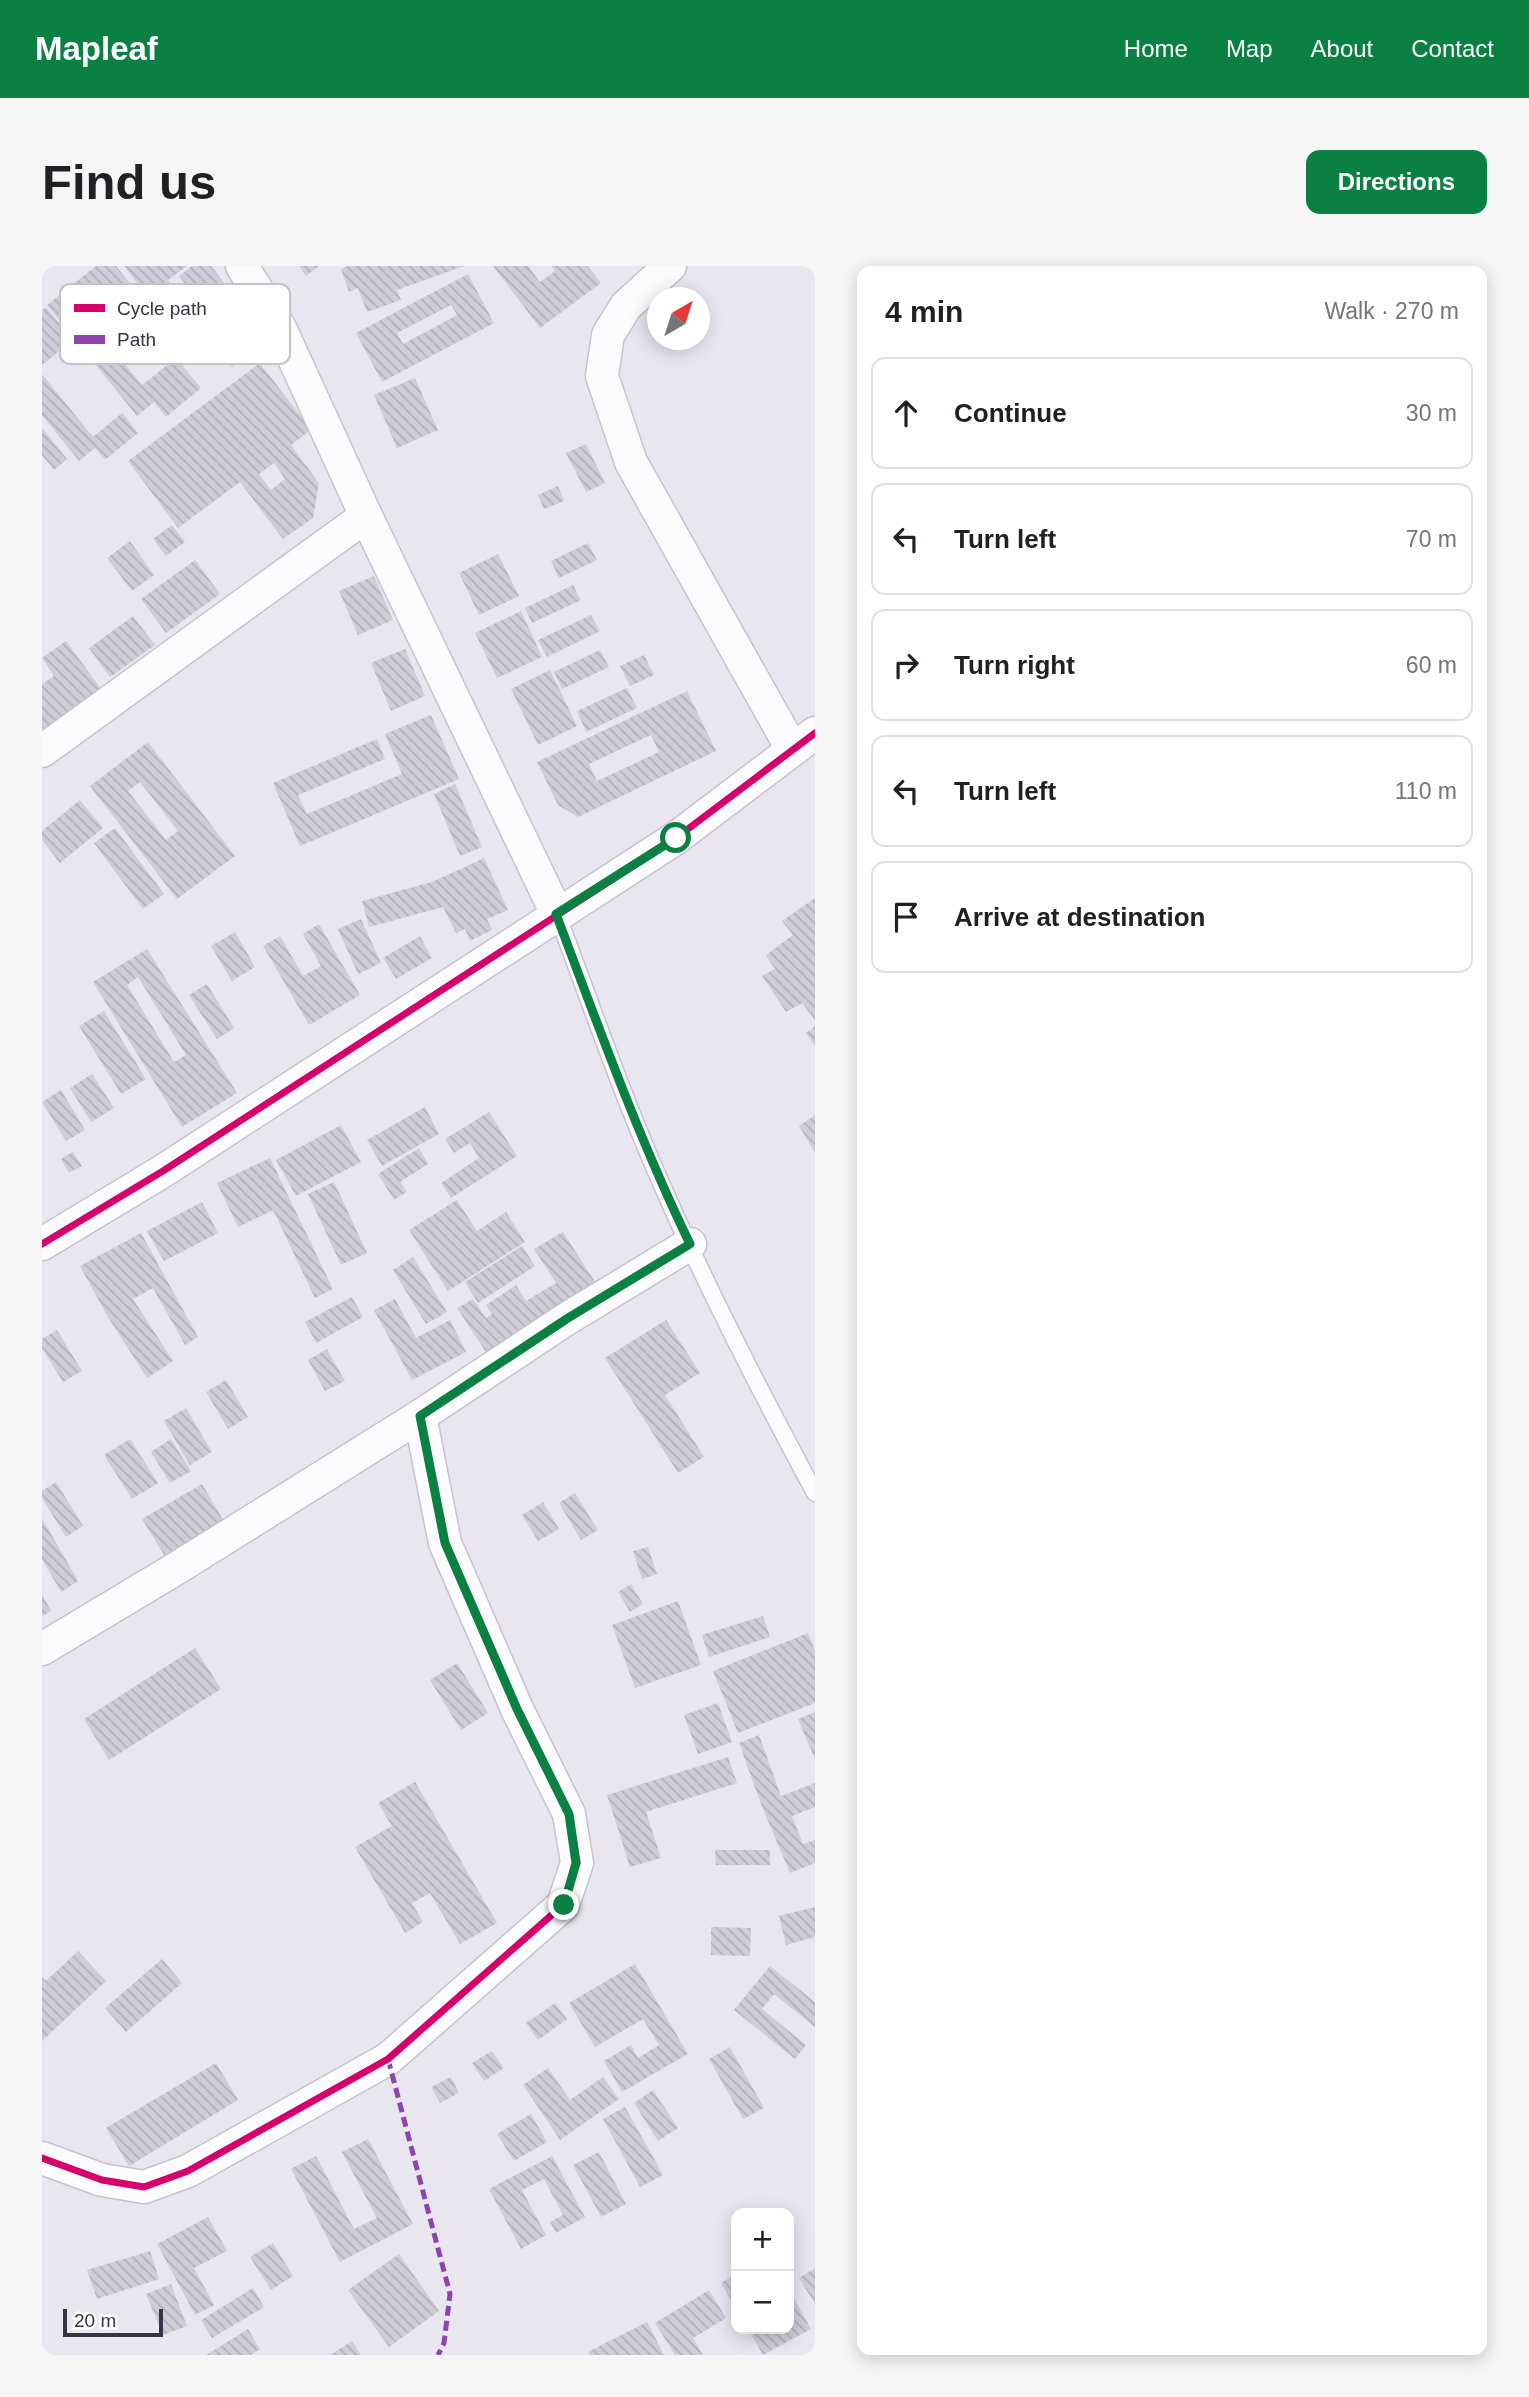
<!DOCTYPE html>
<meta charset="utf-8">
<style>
:root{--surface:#fff;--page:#f6f6f6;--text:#202124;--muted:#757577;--line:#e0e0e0;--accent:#0b8043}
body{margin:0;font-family:Helvetica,sans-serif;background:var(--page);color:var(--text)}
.controls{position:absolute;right:21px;bottom:21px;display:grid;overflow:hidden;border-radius:14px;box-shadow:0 4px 18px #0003}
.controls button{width:63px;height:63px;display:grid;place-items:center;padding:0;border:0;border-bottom:2px solid var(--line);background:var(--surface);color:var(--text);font:35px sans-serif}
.compass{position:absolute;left:605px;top:21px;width:63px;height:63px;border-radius:50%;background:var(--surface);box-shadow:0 4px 18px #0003;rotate:39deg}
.scale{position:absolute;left:21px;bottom:18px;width:100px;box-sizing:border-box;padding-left:7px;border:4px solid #383345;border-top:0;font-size:19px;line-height:24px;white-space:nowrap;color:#383345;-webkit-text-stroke:5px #fff;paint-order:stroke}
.stop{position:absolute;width:21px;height:21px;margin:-16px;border:5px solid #0b8043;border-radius:50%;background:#fff}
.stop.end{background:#0b8043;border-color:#fff;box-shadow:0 2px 7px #0008}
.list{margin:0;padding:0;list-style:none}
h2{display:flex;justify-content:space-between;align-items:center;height:91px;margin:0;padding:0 28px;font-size:30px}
h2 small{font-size:23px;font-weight:400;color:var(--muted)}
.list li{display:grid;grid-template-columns:46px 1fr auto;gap:21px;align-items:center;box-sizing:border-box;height:112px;margin:0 14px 14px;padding:0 14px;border:2px solid var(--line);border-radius:14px}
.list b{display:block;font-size:26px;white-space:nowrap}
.list em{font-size:23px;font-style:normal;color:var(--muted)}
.icon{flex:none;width:38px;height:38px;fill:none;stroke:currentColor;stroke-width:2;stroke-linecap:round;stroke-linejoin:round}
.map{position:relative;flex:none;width:773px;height:2089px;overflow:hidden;border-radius:14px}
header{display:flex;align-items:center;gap:42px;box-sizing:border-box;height:98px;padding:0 35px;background:var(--accent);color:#fff}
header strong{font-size:33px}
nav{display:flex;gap:38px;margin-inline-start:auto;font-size:24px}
.intro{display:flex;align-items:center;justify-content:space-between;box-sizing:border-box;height:168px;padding:0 42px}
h1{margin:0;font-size:49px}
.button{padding:18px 32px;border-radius:14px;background:var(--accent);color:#fff;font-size:24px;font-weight:700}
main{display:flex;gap:42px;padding:0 42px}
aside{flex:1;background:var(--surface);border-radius:14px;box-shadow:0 4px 18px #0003}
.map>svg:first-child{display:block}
</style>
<header>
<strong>Mapleaf</strong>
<nav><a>Home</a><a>Map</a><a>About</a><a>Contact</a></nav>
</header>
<div class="intro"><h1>Find us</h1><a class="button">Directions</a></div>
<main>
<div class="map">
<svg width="773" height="2089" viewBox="0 0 773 2089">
<defs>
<pattern id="building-back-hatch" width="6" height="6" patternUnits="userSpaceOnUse" patternTransform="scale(1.75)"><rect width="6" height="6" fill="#d1cdd8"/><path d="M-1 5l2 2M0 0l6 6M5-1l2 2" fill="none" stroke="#b4b0bb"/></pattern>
</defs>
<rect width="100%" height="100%" fill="#eae6f0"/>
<g fill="url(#building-back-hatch)" fill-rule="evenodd">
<polygon points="54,0 74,0 141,83 123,97 76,40 52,60 100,119 134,92 159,122 124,151 112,136 95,150 5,39"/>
<polygon points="82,0 145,0 126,14 175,77 154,92"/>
<polygon points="150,0 169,0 211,53 185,72 165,46 159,51 148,38 155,33 137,10"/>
<polygon points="257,0 277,0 264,10"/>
<polygon points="306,0 422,0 355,24 359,34 325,46 316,22 307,26 299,3"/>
<polygon points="451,0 486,0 498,16 513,5 509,0 546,0 559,17 498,62"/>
<path d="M426,8L452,57L340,116L314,67ZM409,39L415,49L361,78L355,67Z"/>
<polygon points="4,41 31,74 0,99 0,44"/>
<polygon points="212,53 227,72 190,101 175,82"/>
<path d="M218,97L269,164L249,179L277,217L271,252L241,273L198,216L136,262L86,195ZM232,197L243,213L229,224L217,208Z"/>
<polygon points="0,108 51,171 80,147 96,167 63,194 53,182 37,195 0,149"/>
<polygon points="373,112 396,164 355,182 332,129"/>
<polygon points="0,162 25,193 12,204 0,189"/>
<polygon points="544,178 563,217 544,226 524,187"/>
<polygon points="516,220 522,235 502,243 496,229"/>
<polygon points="130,259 143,276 124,290 111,273"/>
<polygon points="88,275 112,309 90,325 65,292"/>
<polygon points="546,277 555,294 517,312 509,295"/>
<polygon points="456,288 477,330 437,349 417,307"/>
<polygon points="153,294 178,328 124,367 99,333"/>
<polygon points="332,310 351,354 316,369 297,325"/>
<polygon points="531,319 539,334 490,357 483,342"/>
<polygon points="479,345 500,391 455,412 433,367"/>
<polygon points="549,349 558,365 505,391 496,374"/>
<polygon points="91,350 113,379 68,411 47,382"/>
<polygon points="24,375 62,427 5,468 0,462 0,418 12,410 0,392"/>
<polygon points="363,383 383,430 349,445 329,397"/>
<polygon points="558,384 567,401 520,423 512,406"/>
<polygon points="602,389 612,409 588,420 578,400"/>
<polygon points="508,404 535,460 496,479 469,423"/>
<polygon points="585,422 595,442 544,466 535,445"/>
<path d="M645,425L674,485L536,551L516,539L495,496ZM609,469L617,486L555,515L547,498Z"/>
<polygon points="389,449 417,513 258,580 231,517 335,473 343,493 256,529 265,548 360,508 343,468"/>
<path d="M106,476L193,590L135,633L48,520ZM98,516L136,565L124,574L86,525Z"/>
<polygon points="413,518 440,581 418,590 392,528"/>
<polygon points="38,534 61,562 18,597 0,574 0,565"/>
<polygon points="73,562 122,628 101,643 52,577"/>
<polygon points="442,592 466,644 445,653 450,664 428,675 423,663 414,667 401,641 327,661 320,635 390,616"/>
<polygon points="773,632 773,754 760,737 744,746 720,710 733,703 724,689 751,669 740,655"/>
<polygon points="319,653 339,697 316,708 296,663"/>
<polygon points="277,658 318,729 267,759 221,680 238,670 261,710 279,700 261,668"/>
<polygon points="193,666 213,701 190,715 169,680"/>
<polygon points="378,670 390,692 354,713 341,692"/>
<path d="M105,683L195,827L140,861L51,716ZM96,711L144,789L132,796L85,719Z"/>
<polygon points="165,718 192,762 175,773 147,729"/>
<polygon points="62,745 104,813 79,828 37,760"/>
<polygon points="773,760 773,780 764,767"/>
<polygon points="50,808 72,842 49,856 28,822"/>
<polygon points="19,824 43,864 24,875 0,836"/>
<polygon points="383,841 397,868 340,900 325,874"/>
<polygon points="447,846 475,890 409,932 399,917 437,892 428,877 412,887 403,873"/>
<polygon points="773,849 773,887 757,860"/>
<polygon points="299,859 319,896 254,930 234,894"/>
<polygon points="377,882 386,898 358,916 365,926 352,934 336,908"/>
<polygon points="31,886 40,900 27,907 19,893"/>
<polygon points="228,892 291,1023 273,1032 231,944 196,961 175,917"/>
<polygon points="292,916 325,987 299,999 266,928"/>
<polygon points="415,934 435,965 464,946 483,976 406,1025 367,964"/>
<polygon points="160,936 176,967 122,995 105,965"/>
<polygon points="521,966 555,1019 446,1089 415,1042 431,1033 444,1052 450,1048 444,1039 474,1019 484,1035 514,1017 492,983"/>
<polygon points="99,967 156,1071 143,1079 111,1022 91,1033 131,1095 105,1112 64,1048 38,1000"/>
<polygon points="480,980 493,1000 436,1037 423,1016"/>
<polygon points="371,991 405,1046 384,1058 351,1004"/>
<polygon points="310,1031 321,1051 274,1077 263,1056"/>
<polygon points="353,1033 374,1072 408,1054 424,1086 370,1114 332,1044"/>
<polygon points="624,1054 658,1107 623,1129 662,1191 636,1207 563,1092"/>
<polygon points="15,1064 40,1105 21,1116 0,1082 0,1073"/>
<polygon points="285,1083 303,1115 283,1125 266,1094"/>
<polygon points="184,1114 206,1151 186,1163 164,1126"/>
<polygon points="144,1142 170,1186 148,1199 122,1155"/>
<polygon points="88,1173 116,1217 90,1233 62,1189"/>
<polygon points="129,1173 149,1205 128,1217 109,1186"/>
<polygon points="14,1216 41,1260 24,1271 0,1232 0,1225"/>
<polygon points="160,1218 183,1257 124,1292 100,1253"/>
<polygon points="533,1227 556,1264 539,1274 517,1237"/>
<polygon points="501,1236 517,1263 496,1275 480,1249"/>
<polygon points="0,1252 36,1315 19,1326 0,1293"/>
<polygon points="606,1281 615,1308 600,1313 591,1285"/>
<polygon points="589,1318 601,1338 588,1346 576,1326"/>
<polygon points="0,1328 9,1345 0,1350"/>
<polygon points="636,1335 659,1399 593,1422 570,1359"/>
<polygon points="721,1350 728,1371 667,1391 660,1369"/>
<polygon points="766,1367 773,1385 773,1437 696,1467 671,1405"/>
<polygon points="153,1382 179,1423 67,1494 42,1453"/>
<polygon points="415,1397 446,1447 419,1464 388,1414"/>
<polygon points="676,1437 690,1476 656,1488 642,1449"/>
<polygon points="773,1446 773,1493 756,1453"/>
<polygon points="717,1469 739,1530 773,1517 773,1541 750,1550 761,1578 773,1574 773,1597 748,1607 719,1538 697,1477"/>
<polygon points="686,1491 695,1517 604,1546 619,1592 588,1601 565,1529"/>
<polygon points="373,1516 455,1657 418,1678 388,1627 370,1637 381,1656 363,1667 313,1581 350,1560 336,1537"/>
<polygon points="673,1584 728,1584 728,1599 674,1599"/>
<polygon points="773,1641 773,1671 744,1679 737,1650"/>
<polygon points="669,1661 709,1662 708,1690 669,1689"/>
<polygon points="36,1685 64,1715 0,1775 0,1711 4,1715"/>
<polygon points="120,1693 140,1717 84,1766 63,1742"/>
<polygon points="593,1698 646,1788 580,1826 562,1795 589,1779 596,1792 617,1779 601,1753 553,1781 527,1737"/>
<polygon points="728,1700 773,1736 773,1761 732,1728 720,1743 764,1779 753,1793 692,1744"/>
<polygon points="513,1737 525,1753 496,1774 484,1757"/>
<polygon points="688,1781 722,1842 701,1853 667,1793"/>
<polygon points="450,1785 462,1802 442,1815 430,1797"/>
<polygon points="174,1797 196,1834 87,1900 64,1862"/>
<polygon points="506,1802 528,1834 561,1811 577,1833 518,1874 481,1819"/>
<polygon points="409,1811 417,1827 398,1837 389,1821"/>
<polygon points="611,1824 636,1862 616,1875 592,1837"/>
<polygon points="583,1841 621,1909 598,1921 561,1853"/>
<polygon points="489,1848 505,1876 472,1895 455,1868"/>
<polygon points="326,1873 371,1958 298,1996 249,1903 274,1890 312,1963 335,1952 300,1886"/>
<polygon points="557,1886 584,1938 559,1951 531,1899"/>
<polygon points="510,1890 543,1951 514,1967 508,1956 521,1949 502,1913 480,1924 504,1969 479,1983 447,1923"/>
<polygon points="166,1951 185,1985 152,2002 172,2039 153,2049 115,1978"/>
<polygon points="231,1977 251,2010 229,2024 208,1991"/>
<polygon points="108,1985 117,2013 55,2033 45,2004"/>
<polygon points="357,1988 397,2045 347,2081 306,2024"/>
<polygon points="773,2002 773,2038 757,2012"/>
<polygon points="694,2008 694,2043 679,2017"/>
<polygon points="129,2018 145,2060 121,2069 104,2028"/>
<polygon points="211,2022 222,2041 170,2072 159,2054"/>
<polygon points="667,2024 684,2052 651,2072 661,2089 633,2089 613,2057"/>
<polygon points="747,2024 769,2063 721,2089 706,2063 747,2063"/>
<polygon points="605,2056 622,2089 548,2089 546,2086"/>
<polygon points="206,2063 218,2083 209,2089 164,2089"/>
<polygon points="310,2075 319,2089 288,2089"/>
</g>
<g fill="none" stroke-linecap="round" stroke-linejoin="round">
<defs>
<path id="service" d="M515,648C550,741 582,835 623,926C668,1028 720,1129 773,1227"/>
<g id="minor">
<polyline points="200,0 238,62 324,250 515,648"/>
<polyline points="628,0 584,40 566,69 560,110 589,196 750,483"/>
<polyline points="0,485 324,250"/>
<polyline points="0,978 121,905 634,572 773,467"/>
<polyline points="0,1383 135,1302 378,1150 526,1052 648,978"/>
<polyline points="0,1892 60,1914 102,1921 146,1905 346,1793 521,1639 535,1597 527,1548 475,1443 403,1277 378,1150"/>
</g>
</defs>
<use href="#service" stroke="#c7c3ce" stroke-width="19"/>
<use href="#minor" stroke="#c7c3ce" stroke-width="35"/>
<use href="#service" stroke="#fcfbfd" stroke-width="16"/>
<use href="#minor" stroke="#fcfbfd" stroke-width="32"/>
<polyline stroke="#8e44ad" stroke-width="5" stroke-dasharray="10 5" stroke-linecap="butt" points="346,1793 408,2028 402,2077 396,2089"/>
<defs>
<g id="cycleway">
<polyline points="0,978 121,905 634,572 773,467"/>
<polyline points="0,1892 60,1914 102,1921 146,1905 346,1793 521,1639 535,1597 527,1548 475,1443 403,1277 378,1150"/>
</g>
</defs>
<use href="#cycleway" stroke="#fff" stroke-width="11"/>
<use href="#cycleway" stroke="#d6006c" stroke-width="7"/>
</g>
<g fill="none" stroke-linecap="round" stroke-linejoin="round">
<path stroke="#0b8043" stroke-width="9" d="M522,1639L534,1597L527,1548L475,1443L403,1277L378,1150L526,1052L648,978C596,871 556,759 514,648L634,572"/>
</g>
<rect x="18" y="18" width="230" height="80" rx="10" fill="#fff" stroke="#c3c2c7" stroke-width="2"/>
<rect x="32" y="38" width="31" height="8" fill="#d6006c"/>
<rect x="32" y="69" width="31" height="9" fill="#8e44ad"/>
<g font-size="19" fill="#383345">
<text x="75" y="49">Cycle path</text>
<text x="75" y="80">Path</text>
</g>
</svg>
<div class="controls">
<button>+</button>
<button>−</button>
</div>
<svg class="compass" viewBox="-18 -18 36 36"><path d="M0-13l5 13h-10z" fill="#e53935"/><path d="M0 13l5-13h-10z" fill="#757577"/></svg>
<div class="scale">20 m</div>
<div class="stop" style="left:634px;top:572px"></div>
<div class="stop end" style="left:522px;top:1639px"></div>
</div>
<aside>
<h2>4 min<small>Walk · 270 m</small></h2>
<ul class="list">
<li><svg class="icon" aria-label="ahead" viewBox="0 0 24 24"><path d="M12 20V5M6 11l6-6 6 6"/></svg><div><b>Continue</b></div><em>30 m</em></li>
<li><svg class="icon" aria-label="left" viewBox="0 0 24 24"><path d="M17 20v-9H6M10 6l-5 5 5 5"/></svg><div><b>Turn left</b></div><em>70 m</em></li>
<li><svg class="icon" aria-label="right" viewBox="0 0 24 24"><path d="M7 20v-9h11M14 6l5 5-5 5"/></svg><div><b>Turn right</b></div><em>60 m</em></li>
<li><svg class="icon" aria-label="left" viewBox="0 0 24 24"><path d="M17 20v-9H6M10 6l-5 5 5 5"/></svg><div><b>Turn left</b></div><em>110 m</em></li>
<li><svg class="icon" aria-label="arrive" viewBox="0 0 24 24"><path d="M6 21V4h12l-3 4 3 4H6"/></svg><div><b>Arrive at destination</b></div></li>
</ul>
</aside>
</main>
